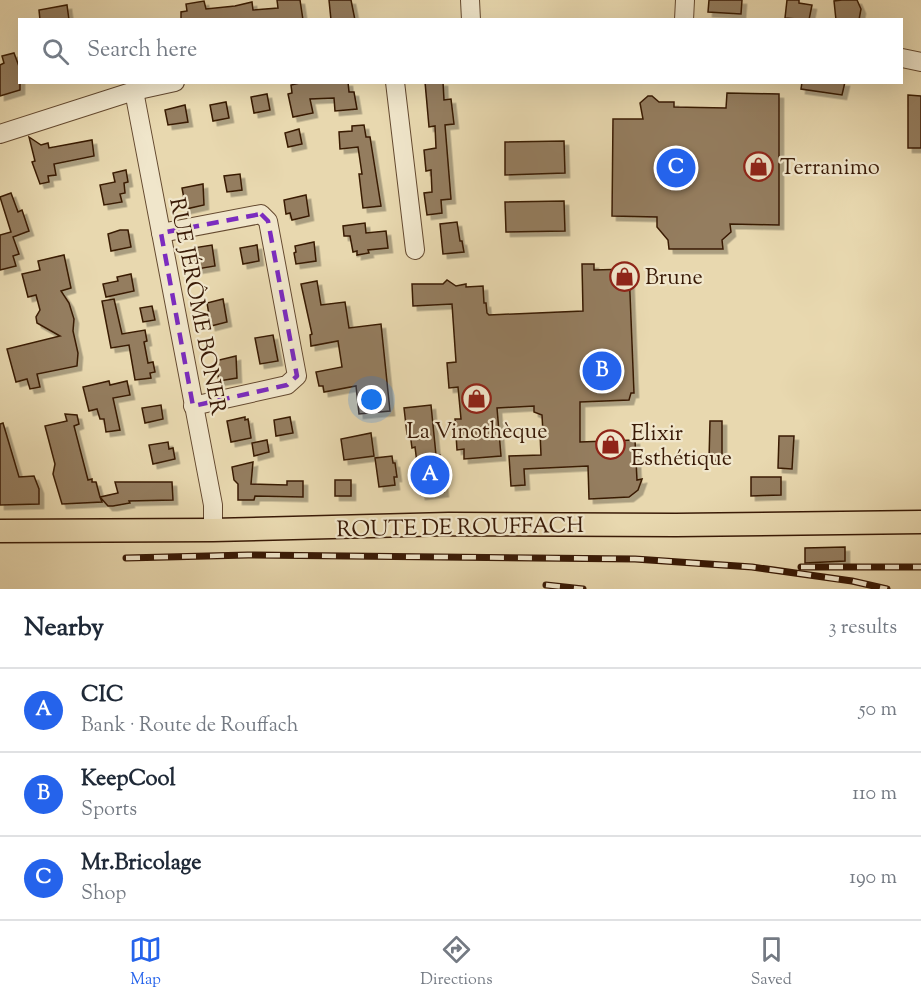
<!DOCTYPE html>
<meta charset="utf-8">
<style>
:root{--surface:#fff;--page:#f2f2f3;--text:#1f2937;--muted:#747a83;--line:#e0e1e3;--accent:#2563eb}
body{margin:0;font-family:"Sorts Mill Goudy",serif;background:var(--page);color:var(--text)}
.you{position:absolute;left:372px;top:400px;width:21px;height:21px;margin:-15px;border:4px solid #fff;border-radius:50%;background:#1a73e8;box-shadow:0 0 0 9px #1a73e833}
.badge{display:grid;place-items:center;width:39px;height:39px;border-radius:50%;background:var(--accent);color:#fff;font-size:20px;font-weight:700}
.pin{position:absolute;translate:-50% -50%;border:3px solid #fff;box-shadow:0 2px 6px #0006}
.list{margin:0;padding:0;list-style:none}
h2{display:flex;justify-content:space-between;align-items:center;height:78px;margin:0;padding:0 24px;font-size:26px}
h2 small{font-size:20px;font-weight:400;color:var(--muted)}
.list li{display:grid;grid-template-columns:39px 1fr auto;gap:18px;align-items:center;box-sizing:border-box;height:84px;padding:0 24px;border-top:2px solid var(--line)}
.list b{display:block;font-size:22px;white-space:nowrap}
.list p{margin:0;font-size:20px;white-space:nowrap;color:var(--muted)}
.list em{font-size:20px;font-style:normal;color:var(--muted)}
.icon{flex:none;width:33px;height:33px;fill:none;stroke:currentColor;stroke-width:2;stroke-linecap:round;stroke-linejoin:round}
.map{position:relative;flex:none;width:921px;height:589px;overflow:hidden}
.search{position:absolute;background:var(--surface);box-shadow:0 6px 24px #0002;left:18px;right:18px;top:18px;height:66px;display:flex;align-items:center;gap:15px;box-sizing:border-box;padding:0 21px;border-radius:0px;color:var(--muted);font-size:22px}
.sheet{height:330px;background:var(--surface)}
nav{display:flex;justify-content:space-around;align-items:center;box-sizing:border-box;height:84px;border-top:2px solid var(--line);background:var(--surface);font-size:16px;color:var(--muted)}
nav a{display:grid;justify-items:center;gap:3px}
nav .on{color:var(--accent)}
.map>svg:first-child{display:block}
</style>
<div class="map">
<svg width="921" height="589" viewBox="0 0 921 589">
<defs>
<filter id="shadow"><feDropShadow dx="4.5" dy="4.5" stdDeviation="0" flood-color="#0004"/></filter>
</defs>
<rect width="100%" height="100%" fill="#e8d8af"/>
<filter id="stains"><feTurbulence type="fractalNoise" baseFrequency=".00333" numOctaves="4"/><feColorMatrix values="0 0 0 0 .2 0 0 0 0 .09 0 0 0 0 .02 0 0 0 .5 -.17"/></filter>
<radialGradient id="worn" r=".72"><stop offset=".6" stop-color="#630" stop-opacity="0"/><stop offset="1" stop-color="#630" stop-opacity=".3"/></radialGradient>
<g fill="#947d5e" stroke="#391a06" stroke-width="1.5" filter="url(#shadow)">
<polygon points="277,0 300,0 303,20 181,20 181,12 187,11 186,4 204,1 206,9 235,6 252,2 253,10 278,8"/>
<polygon points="329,0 351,0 355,20 331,20"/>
<polygon points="709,0 742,0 741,14 708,12"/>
<polygon points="787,0 799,0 799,3 812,5 809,20 785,18"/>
<polygon points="842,0 857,0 861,9 859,20 836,20 834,1"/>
<polygon points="67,5 69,20 40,20 39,10"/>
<polygon points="14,53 20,69 20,90 0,96 0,65 4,63 2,56"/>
<polygon points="304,82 348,82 349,92 354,92 357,109 335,111 334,98 310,99 313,113 293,117 288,94 292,93 291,85"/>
<polygon points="425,82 443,82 444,100 451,99 454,124 445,125 451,199 441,200 442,213 427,215 424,193 432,192 431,170 426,171 424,150 436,148 435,126 429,127"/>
<polygon points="802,82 845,82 842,95 801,89"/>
<polygon points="727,93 779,94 779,225 730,224 731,232 722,240 723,249 669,249 668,240 657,227 657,217 612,216 613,119 643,119 640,103 648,96 652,96 659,102 674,102 674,107 726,108"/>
<polygon points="267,94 270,110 254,113 251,97"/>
<polygon points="908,95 921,96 921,148 908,148"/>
<polygon points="226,102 229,118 213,121 210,105"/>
<polygon points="185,105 188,122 168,125 165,110"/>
<polygon points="364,125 366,137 370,137 381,206 363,208 359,174 362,174 358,147 340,149 339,132 352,131 352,126"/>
<polygon points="299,129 302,144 288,147 285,133"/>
<polygon points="29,137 41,145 48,143 49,148 92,140 94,156 54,164 56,175 48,176 49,182 40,184 32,162 35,161"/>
<polygon points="564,141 565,173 505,175 505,142"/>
<polygon points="126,170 128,182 124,183 125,193 120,194 122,202 104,205 100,185 115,182 113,173"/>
<polygon points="240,174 242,190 227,192 224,176"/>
<polygon points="203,184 204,205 186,209 182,188"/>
<polygon points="11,193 18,212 22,210 29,231 13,237 19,254 13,256 16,266 0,270 0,235 11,232 0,197"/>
<polygon points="306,195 309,216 292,220 290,213 286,214 284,200"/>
<polygon points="564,201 565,231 506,232 505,202"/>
<polygon points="457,222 460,241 462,241 464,252 443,254 440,224"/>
<polygon points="365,223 366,233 386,231 388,248 368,250 369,253 357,255 357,251 353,252 350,236 344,236 343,226"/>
<polygon points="120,230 128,230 131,247 111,251 108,234"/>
<polygon points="314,242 316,261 296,264 294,253 296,252 295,246"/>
<polygon points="212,245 215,266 197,269 193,248"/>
<polygon points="257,245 259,261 243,264 240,248"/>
<polygon points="64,255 71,288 61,291 69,303 74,319 73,331 78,353 77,366 37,374 40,387 30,389 27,379 16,382 7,349 60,336 37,323 36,317 40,310 36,295 28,297 22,274 40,270 38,261"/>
<polygon points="582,264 594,264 594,270 629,269 634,393 631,393 629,400 580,402 580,442 635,440 637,480 642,479 638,490 629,497 589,499 588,466 524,469 525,485 511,486 509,456 541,455 540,433 543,433 542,415 534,412 534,406 497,408 501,456 464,459 464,449 457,450 455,419 461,419 458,387 449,388 447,363 456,362 452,304 413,306 412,284 443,284 447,280 456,286 466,284 466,287 483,286 484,303 486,303 487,313 489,315 583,311"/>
<polygon points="131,274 134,291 106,297 103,284 118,281 117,277"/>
<polygon points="317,281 321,305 345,302 349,328 381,324 390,411 359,414 356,386 324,392 323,386 319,386 316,372 342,367 338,341 311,346 310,335 312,334 301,284"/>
<polygon points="114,299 122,334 145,330 147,341 144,342 148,363 153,362 155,372 150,373 151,378 135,380 129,345 111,348 102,301"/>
<polygon points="223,299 227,322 211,326 207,303"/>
<polygon points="152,306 155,320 143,322 140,308"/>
<polygon points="273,335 278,361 260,364 255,338"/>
<polygon points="236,356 237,378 219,381 215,361"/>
<polygon points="109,381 110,385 127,381 130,395 113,398 120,430 106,432 104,419 100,419 97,409 89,411 83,387"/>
<polygon points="161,405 163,419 145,423 142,408"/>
<polygon points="431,405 436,455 440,455 444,492 421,495 415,447 412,448 410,433 407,434 404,408"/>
<polygon points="65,414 77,415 79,424 74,426 88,480 92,479 92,482 96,482 100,497 118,493 115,482 172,482 173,500 129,501 130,503 113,506 108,506 100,497 102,502 62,504 53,474 55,464 45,426 67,421"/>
<polygon points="245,417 245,420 248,419 251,438 231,442 227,421"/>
<polygon points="290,417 293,433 276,436 274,420"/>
<polygon points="710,421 722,421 722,461 709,460"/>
<polygon points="3,423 19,477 34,476 39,489 39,504 0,505 0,424"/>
<polygon points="371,433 374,456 344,460 341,439"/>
<polygon points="779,436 794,436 792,469 778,468"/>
<polygon points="267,440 269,452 254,456 252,443"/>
<polygon points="168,442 169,449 173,448 175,459 153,464 149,445"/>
<polygon points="392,456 393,463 395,463 397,477 394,477 395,485 379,487 375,458"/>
<polygon points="253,462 251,484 287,485 287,481 303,481 303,497 255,496 254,500 238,500 238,484 234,480 232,467"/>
<polygon points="751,477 781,477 781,495 751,496"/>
<rect x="335" y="480" width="16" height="16"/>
<polygon points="845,547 845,561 805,563 805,548"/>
</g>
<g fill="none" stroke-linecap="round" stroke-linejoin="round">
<defs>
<g id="minor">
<polyline points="470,0 471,20"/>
<polyline points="684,20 685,0"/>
<polyline points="902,58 921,62"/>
<polyline points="395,82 415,250"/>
<polyline points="134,91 213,505 213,530"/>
<polyline points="0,134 134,91 175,82"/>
<polyline points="161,233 261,214 268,221 297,376 287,385 193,406"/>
</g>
<polyline id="major" points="0,531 213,530 449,524 676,525 921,522"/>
</defs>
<use href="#minor" stroke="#654a30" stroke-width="20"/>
<use href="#major" stroke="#391a06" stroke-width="25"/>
<use href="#minor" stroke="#f0e6cb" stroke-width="18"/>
<use href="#major" stroke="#e8d8af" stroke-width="22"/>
<defs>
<g id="rail">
<polyline points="126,558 248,555 635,559 752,567 852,581 887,589"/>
<polyline points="801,567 921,567"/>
<polyline points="546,585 583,589"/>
</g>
</defs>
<use href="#rail" stroke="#391a06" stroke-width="7"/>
<use href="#rail" stroke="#f0e6cb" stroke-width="4.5" stroke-dasharray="14" stroke-linecap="butt"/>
</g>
<path fill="none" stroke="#7b2cbf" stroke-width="4.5" stroke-dasharray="12 8" stroke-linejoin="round" d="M261,214L268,221L297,376L287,385L193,406L161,233Z"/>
<defs>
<symbol id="shop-ring" viewBox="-11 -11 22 22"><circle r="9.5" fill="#f0e6cb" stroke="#8f2418" stroke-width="1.5"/><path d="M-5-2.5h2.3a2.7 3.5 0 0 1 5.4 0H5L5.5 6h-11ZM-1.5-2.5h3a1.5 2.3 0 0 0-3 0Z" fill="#8f2418"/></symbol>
</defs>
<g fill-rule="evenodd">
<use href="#shop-ring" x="742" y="150" width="33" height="33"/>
<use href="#shop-ring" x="608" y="260" width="33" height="33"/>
<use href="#shop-ring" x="460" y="382" width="33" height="33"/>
<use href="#shop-ring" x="594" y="428" width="33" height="33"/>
</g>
<g text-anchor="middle" stroke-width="4.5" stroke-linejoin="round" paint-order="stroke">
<g font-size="22" fill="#391a06" stroke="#f0e6cb" text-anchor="start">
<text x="780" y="174">Terranimo</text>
<text x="645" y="284">Brune</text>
<text x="477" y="438" text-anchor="middle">La Vinothèque</text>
<text x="631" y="440">Elixir<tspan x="631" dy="25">Esthétique</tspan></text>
</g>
<g font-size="22" fill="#391a06" stroke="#f0e6cb">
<text transform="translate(199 306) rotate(79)" y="8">RUE JÉRÔME BONER</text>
<text transform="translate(460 526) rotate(-1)" y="8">ROUTE DE ROUFFACH</text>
</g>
</g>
<rect width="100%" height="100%" filter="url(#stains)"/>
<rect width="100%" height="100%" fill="url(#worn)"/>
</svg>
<div class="you"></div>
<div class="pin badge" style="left:430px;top:475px">A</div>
<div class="pin badge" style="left:602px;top:371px">B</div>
<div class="pin badge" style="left:676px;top:168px">C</div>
<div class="search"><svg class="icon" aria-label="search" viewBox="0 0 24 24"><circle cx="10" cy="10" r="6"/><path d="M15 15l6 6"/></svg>Search here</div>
</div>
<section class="sheet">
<h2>Nearby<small>3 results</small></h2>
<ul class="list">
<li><span class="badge">A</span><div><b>CIC</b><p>Bank · Route de Rouffach</p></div><em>50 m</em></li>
<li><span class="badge">B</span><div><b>KeepCool</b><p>Sports</p></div><em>110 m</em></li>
<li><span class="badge">C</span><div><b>Mr.Bricolage</b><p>Shop</p></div><em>190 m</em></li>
</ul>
</section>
<nav>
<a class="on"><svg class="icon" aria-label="map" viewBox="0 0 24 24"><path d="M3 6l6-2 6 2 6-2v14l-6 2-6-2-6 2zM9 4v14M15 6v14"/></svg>Map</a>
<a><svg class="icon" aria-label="directions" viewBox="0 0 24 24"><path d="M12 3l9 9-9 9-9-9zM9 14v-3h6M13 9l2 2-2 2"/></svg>Directions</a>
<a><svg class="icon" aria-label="saved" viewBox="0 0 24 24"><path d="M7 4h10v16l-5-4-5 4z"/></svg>Saved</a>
</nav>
